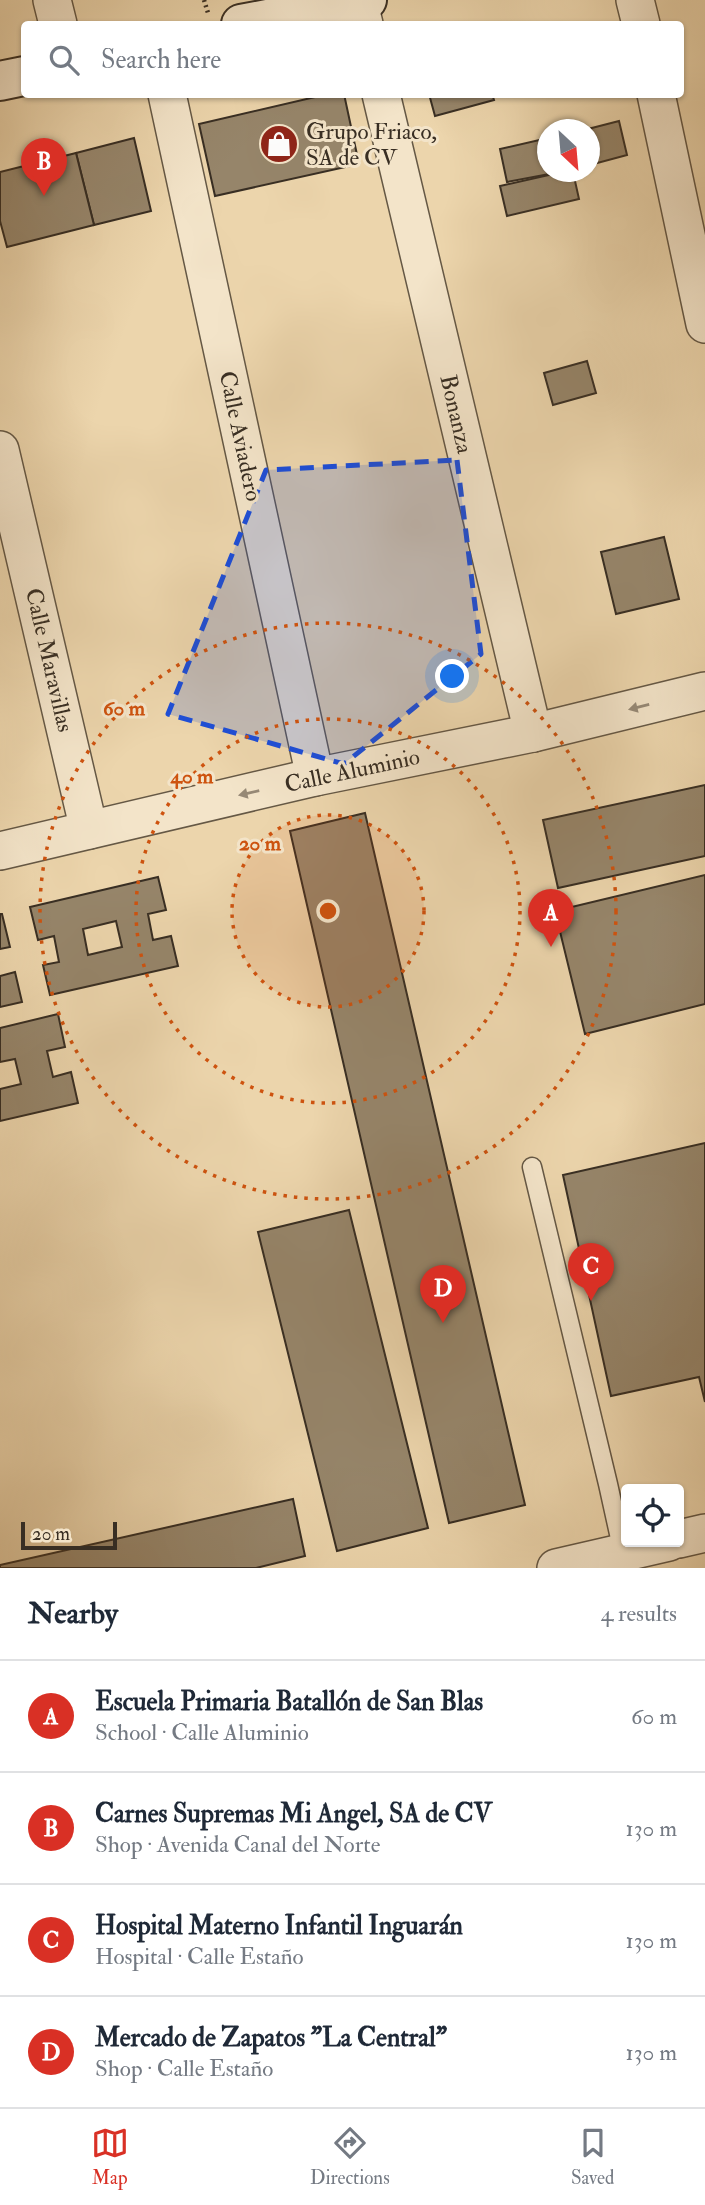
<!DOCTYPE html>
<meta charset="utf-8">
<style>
:root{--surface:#fff;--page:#f2f2f3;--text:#1f2937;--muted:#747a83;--line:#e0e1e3;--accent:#d93025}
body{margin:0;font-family:"IM FELL Double Pica",serif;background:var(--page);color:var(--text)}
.controls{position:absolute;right:21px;bottom:21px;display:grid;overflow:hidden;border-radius:7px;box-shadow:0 2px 5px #0004}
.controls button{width:63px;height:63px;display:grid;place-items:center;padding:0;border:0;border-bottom:2px solid var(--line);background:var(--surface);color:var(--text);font:35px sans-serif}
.compass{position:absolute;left:537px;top:119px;width:63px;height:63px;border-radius:50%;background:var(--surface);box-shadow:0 2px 5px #0004;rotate:154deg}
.scale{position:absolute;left:21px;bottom:18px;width:96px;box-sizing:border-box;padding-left:7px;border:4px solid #382e23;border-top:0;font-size:19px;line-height:24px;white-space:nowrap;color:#382e23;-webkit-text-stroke:5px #f3e4c9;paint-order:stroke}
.you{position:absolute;left:453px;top:677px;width:24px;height:24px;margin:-18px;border:5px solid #fff;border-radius:50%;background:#1a73e8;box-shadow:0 0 0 10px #1a73e833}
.badge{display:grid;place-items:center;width:46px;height:46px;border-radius:50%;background:var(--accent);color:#fff;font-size:23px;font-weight:700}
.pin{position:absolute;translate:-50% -58px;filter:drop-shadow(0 2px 4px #0008)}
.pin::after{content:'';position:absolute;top:37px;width:24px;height:21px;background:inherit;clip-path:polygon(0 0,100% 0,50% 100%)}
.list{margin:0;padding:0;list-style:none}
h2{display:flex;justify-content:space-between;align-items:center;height:91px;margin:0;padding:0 28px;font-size:30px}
h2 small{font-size:23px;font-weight:400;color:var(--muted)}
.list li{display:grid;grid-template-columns:46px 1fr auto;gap:21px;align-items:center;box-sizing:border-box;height:112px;padding:0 28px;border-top:2px solid var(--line)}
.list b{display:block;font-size:26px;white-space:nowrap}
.list p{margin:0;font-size:23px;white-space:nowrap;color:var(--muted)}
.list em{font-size:23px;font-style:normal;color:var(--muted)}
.icon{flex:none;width:38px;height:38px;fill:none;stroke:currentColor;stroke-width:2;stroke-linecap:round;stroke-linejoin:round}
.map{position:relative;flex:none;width:705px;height:1568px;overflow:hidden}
.search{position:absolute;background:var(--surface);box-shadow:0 2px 5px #0004;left:21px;right:21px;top:21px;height:77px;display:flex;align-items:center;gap:18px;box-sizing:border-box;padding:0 24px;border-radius:7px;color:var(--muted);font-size:26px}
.sheet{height:539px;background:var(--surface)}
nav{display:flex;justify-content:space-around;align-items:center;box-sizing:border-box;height:98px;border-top:2px solid var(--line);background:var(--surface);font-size:19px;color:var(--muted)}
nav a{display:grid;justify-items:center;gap:4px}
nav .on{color:var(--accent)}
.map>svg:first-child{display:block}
</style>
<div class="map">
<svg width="705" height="1568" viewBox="0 0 705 1568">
<rect width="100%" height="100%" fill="#ecd5ac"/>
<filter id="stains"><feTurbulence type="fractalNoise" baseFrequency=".00286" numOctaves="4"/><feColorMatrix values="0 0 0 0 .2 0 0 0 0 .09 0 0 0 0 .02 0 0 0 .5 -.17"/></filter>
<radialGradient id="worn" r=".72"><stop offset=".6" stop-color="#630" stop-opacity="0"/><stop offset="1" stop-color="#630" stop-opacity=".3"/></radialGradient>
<g fill="#96856a" stroke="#382e23" stroke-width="2" fill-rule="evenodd">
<polygon points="328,94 344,94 359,164 215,196 199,124"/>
<polygon points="429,94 492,94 494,100 435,116"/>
<polygon points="619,121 627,155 590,165 590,130 584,130"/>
<polygon points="134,138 151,211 94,225 76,153"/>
<polygon points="548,138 548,172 560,172 507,182 500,149"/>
<polygon points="76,153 94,225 7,247 0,221 0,172"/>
<polygon points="562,172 573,172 579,199 507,216 500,186"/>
<polygon points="587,361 596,393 553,405 544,373"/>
<polygon points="664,537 679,599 616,614 601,552"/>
<polygon points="705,785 705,856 558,888 543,820"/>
<polygon points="365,813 525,1505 449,1523 290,831"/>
<polygon points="705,875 705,1004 585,1034 555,911"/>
<path d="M158,877L166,910L148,914L153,940L171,936L178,966L50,995L43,965L59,962L54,936L38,940L30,907ZM116,921L122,947L88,955L83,929Z"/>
<polygon points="0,914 2,914 10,947 0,949"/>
<polygon points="15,972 22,1002 0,1007 0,976"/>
<polygon points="58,1014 65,1047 47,1051 53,1077 71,1072 78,1103 0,1121 0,1089 21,1084 15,1059 0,1062 0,1028"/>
<polygon points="705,1143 705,1402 699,1377 611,1396 563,1175"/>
<polygon points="349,1210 428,1528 337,1551 258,1232"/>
<polygon points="293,1499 305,1556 256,1568 0,1568 0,1565"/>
</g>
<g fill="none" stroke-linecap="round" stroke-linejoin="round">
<defs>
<polyline id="service" points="532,1167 608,1484 623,1552"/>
<g id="minor">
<polyline points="52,0 58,24"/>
<polyline points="358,0 364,24"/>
<polyline points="635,0 641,24"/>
<polyline points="167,94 315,777"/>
<polyline points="381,94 533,733"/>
<polyline points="656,94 705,324"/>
<polyline points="0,450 89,830"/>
<polyline points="0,851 315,777 533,733 705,691"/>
<polyline points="679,1539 705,1533"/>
<polyline points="556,1568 669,1542"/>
</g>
<g id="secondary">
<polyline points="241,24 367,0"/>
<polyline points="0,81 24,76"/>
</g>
</defs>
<use href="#service" stroke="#655845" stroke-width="21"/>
<use href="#minor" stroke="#655845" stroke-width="40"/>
<use href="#secondary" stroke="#382e23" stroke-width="42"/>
<polyline stroke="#382e23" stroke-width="4.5" stroke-dasharray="2 3.5" stroke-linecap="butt" points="204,0 208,13"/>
<use href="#service" stroke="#f3e4c9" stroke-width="18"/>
<use href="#minor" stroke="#f3e4c9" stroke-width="37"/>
<use href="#secondary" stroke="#f3e4c9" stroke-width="38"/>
</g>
<defs><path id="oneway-solid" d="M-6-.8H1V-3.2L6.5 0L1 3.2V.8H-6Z" transform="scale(1.75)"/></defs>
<g fill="#968976">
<use href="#oneway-solid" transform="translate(639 707) rotate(166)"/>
<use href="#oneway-solid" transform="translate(249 793) rotate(167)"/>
</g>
<path fill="#1d4ed8" fill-opacity="0.2" stroke="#1d4ed8" stroke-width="5" stroke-dasharray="14 9" stroke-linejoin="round" d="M457,460L481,654L344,764L168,714L266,470Z"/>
<circle cx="328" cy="911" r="96" fill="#ce530f" fill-opacity=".12"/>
<g fill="none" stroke="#ce530f" stroke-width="3.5" stroke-dasharray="3.5 7">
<circle cx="328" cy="911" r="96"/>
<circle cx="328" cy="911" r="192"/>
<circle cx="328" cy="911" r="288"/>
</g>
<defs>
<symbol id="shop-disc" viewBox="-11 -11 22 22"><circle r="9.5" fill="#8f2418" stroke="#f3e4c9"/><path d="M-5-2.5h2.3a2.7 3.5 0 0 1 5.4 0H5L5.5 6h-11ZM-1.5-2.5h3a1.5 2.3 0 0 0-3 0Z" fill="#fff"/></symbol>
</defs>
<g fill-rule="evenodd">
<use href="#shop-disc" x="257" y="122" width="44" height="44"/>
</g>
<g text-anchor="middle" stroke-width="6" stroke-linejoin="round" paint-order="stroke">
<g font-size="23" fill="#382e23" stroke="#f3e4c9" text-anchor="start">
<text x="306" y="139">Grupo Friaco,<tspan x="306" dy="26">SA de CV</tspan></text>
</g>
<g font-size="23" fill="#382e23" stroke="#f3e4c9">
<text transform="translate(457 414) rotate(77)" y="8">Bonanza</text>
<text transform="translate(241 436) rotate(78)" y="8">Calle Aviadero</text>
<text transform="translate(50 660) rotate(77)" y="8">Calle Maravillas</text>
<text transform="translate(352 770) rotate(-12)" y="8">Calle Aluminio</text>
</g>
</g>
<circle cx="328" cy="911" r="10" fill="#ce530f" stroke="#f3e4c9" stroke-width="3.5"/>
<g font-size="21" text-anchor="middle" font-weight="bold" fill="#ce530f" stroke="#f3e4c9" stroke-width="6" stroke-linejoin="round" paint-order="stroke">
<text x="124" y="715">60 m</text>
<text x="192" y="783">40 m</text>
<text x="260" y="850">20 m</text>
</g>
<rect width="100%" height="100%" filter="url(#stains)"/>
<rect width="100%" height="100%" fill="url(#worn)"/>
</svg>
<div class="controls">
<button><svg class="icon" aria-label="locate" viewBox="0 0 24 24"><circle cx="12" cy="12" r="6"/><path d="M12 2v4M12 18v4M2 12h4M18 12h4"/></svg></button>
</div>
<svg class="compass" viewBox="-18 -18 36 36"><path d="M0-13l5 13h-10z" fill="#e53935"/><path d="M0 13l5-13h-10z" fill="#747a83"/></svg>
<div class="scale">20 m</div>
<div class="you"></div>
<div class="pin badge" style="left:551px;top:947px">A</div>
<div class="pin badge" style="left:44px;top:196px">B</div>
<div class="pin badge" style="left:591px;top:1301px">C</div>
<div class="pin badge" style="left:443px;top:1323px">D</div>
<div class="search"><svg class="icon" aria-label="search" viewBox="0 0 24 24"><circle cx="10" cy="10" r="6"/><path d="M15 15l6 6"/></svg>Search here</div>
</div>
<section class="sheet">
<h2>Nearby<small>4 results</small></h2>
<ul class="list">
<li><span class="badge">A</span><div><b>Escuela Primaria Batallón de San Blas</b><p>School · Calle Aluminio</p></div><em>60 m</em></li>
<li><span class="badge">B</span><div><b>Carnes Supremas Mi Angel, SA de CV</b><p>Shop · Avenida Canal del Norte</p></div><em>130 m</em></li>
<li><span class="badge">C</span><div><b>Hospital Materno Infantil Inguarán</b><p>Hospital · Calle Estaño</p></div><em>130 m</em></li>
<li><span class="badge">D</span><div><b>Mercado de Zapatos &quot;La Central&quot;</b><p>Shop · Calle Estaño</p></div><em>130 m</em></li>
</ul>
</section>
<nav>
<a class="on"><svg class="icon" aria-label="map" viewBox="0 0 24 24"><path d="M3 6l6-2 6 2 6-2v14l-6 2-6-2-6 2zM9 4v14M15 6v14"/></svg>Map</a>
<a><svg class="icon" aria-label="directions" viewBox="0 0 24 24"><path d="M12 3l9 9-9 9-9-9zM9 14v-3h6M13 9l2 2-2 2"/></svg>Directions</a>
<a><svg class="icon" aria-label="saved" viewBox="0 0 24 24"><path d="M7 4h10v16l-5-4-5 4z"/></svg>Saved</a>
</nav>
